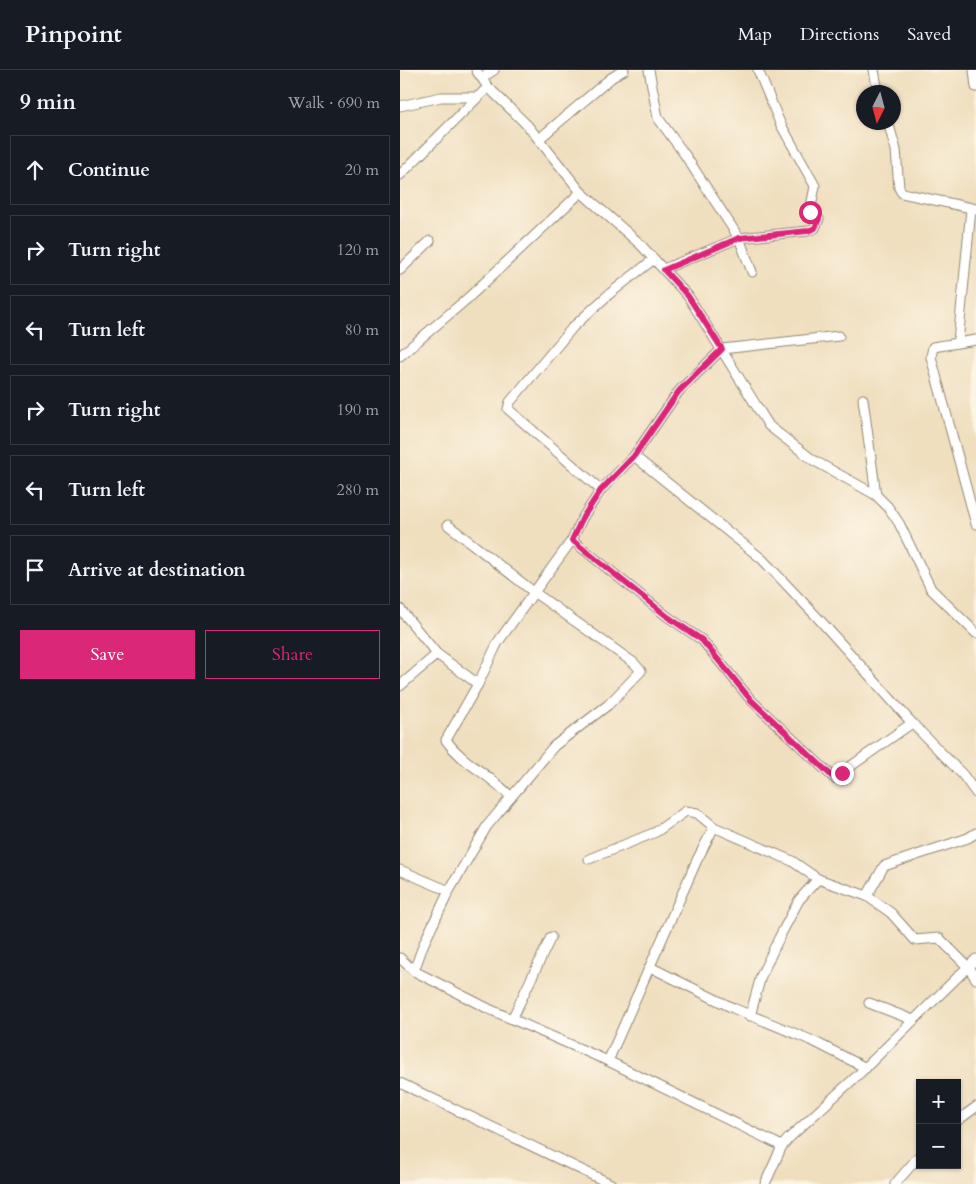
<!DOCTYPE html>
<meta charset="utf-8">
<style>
:root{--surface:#171b24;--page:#242831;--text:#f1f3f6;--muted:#9ea1a6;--line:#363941;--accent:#db2777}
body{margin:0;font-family:Cardo,serif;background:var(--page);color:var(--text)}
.controls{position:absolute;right:15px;bottom:15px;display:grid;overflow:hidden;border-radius:0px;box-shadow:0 1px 4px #0004}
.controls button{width:45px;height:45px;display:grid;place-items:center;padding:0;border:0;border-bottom:1px solid var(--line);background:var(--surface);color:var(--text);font:25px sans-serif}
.compass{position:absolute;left:456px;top:15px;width:45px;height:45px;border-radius:50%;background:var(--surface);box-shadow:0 1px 4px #0004;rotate:186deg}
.stop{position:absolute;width:15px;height:15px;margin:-11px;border:4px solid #db2777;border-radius:50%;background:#fff}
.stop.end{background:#db2777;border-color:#fff;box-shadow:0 1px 5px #0008}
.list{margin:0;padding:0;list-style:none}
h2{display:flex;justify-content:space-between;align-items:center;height:65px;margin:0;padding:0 20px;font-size:21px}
h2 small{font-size:16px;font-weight:400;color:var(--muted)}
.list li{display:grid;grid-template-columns:32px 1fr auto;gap:15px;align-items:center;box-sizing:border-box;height:70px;margin:0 10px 10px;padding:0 10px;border:1px solid var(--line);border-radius:0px}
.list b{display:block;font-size:19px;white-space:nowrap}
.list em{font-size:16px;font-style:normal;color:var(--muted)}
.actions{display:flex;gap:10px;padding:15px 20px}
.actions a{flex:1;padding:11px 0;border:1px solid var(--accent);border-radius:0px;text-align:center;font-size:18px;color:var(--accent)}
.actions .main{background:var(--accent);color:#fff}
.icon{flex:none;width:28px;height:28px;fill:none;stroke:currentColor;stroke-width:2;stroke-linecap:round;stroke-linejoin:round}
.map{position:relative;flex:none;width:576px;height:1114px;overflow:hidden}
header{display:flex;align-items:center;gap:30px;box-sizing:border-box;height:70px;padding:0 25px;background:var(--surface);border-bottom:1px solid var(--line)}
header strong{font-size:24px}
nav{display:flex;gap:28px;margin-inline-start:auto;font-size:18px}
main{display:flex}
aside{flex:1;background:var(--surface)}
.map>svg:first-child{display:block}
</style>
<header>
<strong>Pinpoint</strong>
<nav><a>Map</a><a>Directions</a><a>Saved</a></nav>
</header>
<main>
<aside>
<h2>9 min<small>Walk · 690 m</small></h2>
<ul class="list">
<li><svg class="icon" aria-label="ahead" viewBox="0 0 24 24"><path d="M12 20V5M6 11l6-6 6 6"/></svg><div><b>Continue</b></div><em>20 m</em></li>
<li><svg class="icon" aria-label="right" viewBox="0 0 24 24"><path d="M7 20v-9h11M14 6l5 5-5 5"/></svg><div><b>Turn right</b></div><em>120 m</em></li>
<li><svg class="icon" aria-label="left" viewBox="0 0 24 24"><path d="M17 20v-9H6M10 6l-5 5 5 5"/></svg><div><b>Turn left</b></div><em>80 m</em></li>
<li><svg class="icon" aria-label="right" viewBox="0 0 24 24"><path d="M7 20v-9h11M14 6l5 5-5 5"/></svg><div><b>Turn right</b></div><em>190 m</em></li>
<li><svg class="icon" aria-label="left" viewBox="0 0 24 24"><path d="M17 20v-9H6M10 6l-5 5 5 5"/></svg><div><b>Turn left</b></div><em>280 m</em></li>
<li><svg class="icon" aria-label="arrive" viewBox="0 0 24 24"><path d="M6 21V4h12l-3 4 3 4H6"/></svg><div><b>Arrive at destination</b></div></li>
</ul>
<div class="actions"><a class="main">Save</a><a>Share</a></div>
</aside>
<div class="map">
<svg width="576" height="1114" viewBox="0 0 576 1114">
<rect width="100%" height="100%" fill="#fcf5e5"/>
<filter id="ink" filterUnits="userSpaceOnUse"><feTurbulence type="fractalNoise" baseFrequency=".02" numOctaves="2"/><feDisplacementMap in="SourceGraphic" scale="10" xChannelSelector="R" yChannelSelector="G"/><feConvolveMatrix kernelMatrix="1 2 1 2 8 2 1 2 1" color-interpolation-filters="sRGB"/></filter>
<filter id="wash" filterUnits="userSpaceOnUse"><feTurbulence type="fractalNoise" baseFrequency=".0096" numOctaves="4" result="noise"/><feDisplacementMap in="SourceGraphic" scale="20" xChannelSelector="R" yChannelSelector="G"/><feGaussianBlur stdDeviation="1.12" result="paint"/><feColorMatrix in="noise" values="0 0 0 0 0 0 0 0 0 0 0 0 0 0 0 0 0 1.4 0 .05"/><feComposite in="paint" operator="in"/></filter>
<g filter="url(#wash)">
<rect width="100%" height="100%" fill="#f0dfbf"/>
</g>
<g filter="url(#ink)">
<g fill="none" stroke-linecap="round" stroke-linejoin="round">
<defs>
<g id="minor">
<polyline points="76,0 88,17 128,56 181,122 240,174 288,226 369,356 413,390 476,425 488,437 499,453 531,519 576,563"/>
<polyline points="249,0 258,48 285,85 339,168 352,202"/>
<polyline points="474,0 478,22"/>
<polyline points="574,0 576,17"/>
<polyline points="82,8 94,0"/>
<polyline points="0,36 41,27 77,27"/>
<polyline points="488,52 496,80 499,118 502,123 576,139"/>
<polyline points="139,69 211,8 224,0"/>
<polyline points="0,105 88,17"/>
<polyline points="264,199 339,168 408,161 415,158 419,149 410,142 415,116 380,53 358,0"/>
<polyline points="0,200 30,171"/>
<polyline points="576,270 533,277 531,287 576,454"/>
<polyline points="558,272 571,139"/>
<polyline points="0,286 68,228 181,122"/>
<polyline points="463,329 476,425"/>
<polyline points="234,386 362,489 418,548 512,653 563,705 576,723"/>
<polyline points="201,420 108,339 110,332 173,257 208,225 254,189"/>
<polyline points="172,470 268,547 302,570 351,630 434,708 512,653"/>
<polyline points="0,539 37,584 78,614"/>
<polyline points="0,616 37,584"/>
<path d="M111,727C91,705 63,694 46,670L78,614L98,572L172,470L183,447L201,420L234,386L279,321L322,279L439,266"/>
<polyline points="189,789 256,762 286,741 297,743 314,757 392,791 418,809 467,826 491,843 515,870 539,868 568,897 576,909"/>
<polyline points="0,800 49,821"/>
<polyline points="467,826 484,796 568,768 576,763"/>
<polyline points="0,888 14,901 89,939 208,991 382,1076"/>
<polyline points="250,897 333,938 413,971 466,998"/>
<polyline points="14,901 24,873 49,821 87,756 154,676 208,635 241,601 234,593 135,523 48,455"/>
<polyline points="469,933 513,950"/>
<polyline points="350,946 361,906 379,868 399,830 418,809"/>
<polyline points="112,949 151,867"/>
<polyline points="208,991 297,790 314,757"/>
<polyline points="0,1013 211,1114"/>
<polyline points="557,1051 576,1037"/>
<polyline points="365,1114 382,1076 389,1068 459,1004 576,889"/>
<polyline points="495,1114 520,1085"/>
</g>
</defs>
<use href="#minor" stroke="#8e8575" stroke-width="11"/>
<use href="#minor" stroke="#fff" stroke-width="9"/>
</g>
</g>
<g fill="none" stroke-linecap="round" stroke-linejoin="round" filter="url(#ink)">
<polyline stroke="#db2777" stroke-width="6" points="410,142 419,149 415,158 408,161 339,168 264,200 288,226 322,279 279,321 234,386 201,420 183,447 172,470 268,547 302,570 351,630 434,708 442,703"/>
</g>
</svg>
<div class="controls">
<button>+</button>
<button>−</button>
</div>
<svg class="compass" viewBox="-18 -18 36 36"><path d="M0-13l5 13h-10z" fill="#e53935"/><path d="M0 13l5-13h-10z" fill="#9ea1a6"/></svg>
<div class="stop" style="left:410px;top:142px"></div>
<div class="stop end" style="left:442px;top:703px"></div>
</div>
</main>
